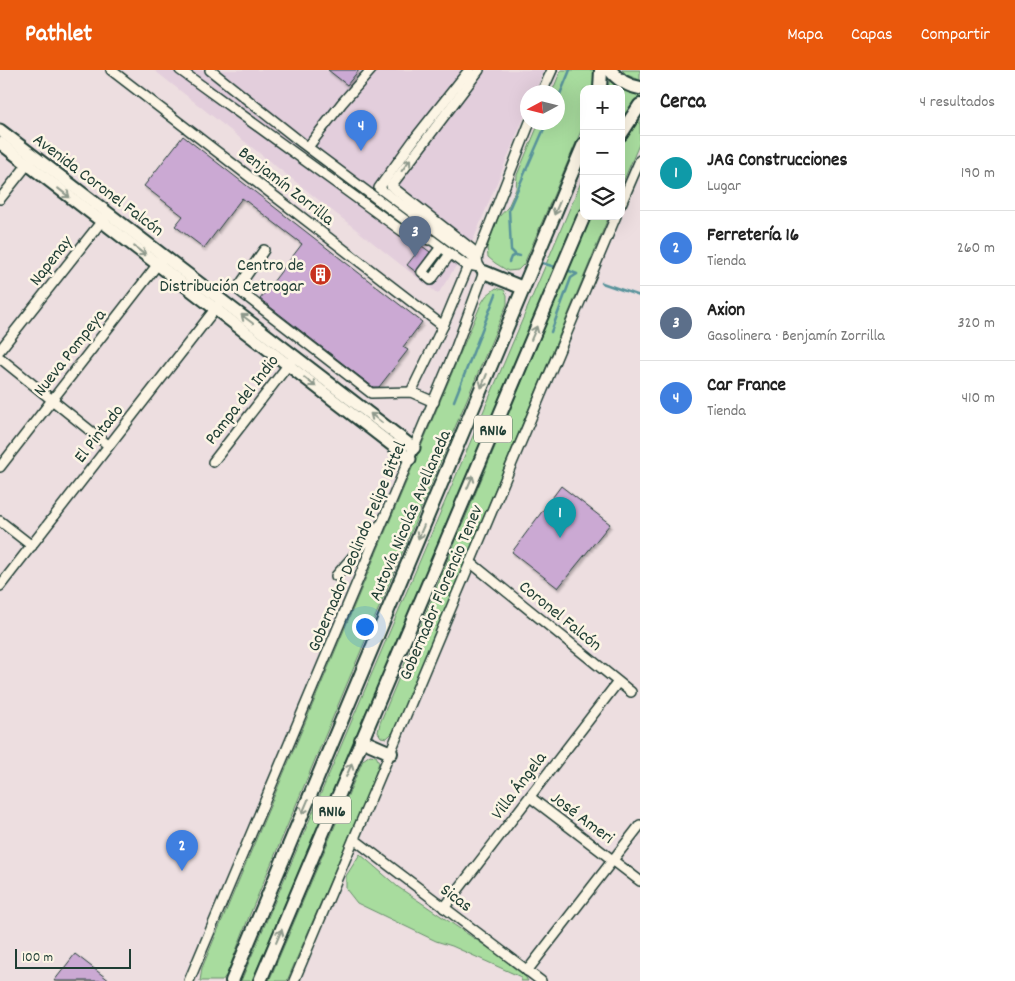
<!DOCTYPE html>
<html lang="es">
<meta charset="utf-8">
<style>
:root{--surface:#fff;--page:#f2f2f2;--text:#222;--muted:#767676;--line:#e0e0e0;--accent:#ea580c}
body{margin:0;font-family:Dekko,sans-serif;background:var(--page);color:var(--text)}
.controls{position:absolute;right:15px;top:15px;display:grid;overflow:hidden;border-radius:10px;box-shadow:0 5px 20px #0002}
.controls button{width:45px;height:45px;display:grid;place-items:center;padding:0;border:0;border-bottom:1px solid var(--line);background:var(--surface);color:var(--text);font:25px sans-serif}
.compass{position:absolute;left:520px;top:15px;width:45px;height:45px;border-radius:50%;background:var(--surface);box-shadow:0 5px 20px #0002;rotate:263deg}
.scale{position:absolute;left:15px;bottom:12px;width:116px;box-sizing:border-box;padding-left:5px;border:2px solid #1f3d34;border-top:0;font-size:14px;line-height:18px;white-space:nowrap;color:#1f3d34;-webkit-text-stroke:4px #fcf5e5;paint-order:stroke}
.you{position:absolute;left:364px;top:556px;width:18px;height:18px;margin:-12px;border:4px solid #fff;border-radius:50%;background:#1a73e8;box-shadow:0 0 0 8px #1a73e833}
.badge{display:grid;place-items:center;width:32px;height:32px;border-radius:50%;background:var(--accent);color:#fff;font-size:16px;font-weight:700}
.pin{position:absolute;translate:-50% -41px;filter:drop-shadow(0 1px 2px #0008)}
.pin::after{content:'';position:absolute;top:26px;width:18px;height:15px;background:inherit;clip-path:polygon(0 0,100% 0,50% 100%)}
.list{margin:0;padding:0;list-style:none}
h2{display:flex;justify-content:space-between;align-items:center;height:65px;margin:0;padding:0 20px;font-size:21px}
h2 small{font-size:16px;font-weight:400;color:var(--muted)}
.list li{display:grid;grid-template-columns:32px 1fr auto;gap:15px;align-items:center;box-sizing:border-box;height:75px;padding:0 20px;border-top:1px solid var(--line)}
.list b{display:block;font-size:19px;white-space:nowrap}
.list p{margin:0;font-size:16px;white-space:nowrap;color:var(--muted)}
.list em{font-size:16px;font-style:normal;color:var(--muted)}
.icon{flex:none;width:28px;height:28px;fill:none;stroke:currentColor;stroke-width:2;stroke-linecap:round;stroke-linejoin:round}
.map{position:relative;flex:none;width:640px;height:911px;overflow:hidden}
header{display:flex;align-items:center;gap:30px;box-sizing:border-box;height:70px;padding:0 25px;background:var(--accent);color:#fff}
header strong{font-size:24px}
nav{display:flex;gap:28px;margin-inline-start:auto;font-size:18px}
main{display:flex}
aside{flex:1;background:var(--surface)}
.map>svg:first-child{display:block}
</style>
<header>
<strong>Pathlet</strong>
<nav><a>Mapa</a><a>Capas</a><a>Compartir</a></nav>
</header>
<main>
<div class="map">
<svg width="640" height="911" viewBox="0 0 640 911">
<defs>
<filter id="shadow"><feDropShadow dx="1.5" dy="2.5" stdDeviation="1" flood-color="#0004"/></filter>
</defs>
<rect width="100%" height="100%" fill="#eddee0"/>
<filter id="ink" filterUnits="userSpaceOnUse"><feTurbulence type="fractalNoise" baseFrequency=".02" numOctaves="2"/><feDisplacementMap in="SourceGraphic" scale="10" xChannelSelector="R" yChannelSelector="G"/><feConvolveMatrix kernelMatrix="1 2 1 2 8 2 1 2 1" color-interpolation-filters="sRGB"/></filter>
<g filter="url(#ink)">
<polygon fill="#e3cedc" points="154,0 544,0 535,22 528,22 527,40 474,168 438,224"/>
<g fill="#a8dc9e" stroke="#648c69">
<polygon points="561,0 596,0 594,19 584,19 584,54 524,194 518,200 508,201 495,193 488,187 487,178 498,148 508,137 516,119 517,105 539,53 558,52 558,22 552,22"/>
<polygon points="622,0 640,0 640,10 627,5"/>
<polygon points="610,5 640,21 640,29 621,53 621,19 608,19"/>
<polygon points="640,43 640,72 621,117 621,75"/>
<polygon points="584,105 584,132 252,911 241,911"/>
<polygon points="591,146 609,146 395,660 387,668 381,667 378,662 380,653"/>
<polygon points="496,218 504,220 507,225 507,234 250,844 227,904 222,911 200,911 202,898 481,234 486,226"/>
<polygon points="370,685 376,686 379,692 374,709 287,911 269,911 363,690"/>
<polygon points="360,784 398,817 521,900 528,911 521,911 521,907 452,876 436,871 357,833 346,819 346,806"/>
</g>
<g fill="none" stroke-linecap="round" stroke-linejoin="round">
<g stroke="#59939b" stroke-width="2.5">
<polyline points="558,29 570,0"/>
<polyline points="520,186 516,185 511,180 509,139 547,52"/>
<polyline points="509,192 511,187 516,185"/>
<polyline points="539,192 555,197"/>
<polyline points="567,200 577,204"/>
<polyline points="602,213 640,226"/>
<polyline points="551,262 571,208 577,204"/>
<polyline points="454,331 496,224"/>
</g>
</g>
<g fill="#cba9d3" stroke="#1f3d34" filter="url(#shadow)">
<polygon points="328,0 359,0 347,15"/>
<polygon points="183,66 422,252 403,277 408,280 379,317 373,317 260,229 302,174 242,128 204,178 175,156 183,146 144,116"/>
<polygon points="422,176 430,182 416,202 407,195"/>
<polygon points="561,416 610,454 558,518 512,482"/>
<polygon points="75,884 110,911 54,911"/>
</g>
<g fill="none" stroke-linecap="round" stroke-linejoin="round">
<defs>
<g id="minor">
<polyline points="111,0 443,256"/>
<polyline points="180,0 402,161 429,170"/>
<polyline points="210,0 302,73 464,194 479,197"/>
<polyline points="469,0 416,67 379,118 476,190"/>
<polyline points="542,22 552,0"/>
<polyline points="308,77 342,33 371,0"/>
<polyline points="0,129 31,90"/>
<polyline points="621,134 640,90"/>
<polyline points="441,177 422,202 431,210 450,184"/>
<polyline points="264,180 237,219 371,323 411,322 434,332"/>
<polyline points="478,184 391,116 479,0"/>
<polyline points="0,280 105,147"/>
<polyline points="0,288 108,375"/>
<polyline points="411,322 443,256 468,196"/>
<polyline points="213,392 292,290"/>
<polyline points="0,397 161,190"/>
<polyline points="0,451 32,476"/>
<polyline points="470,492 631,622"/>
<polyline points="336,506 380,455"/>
<polyline points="0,516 219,234"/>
<polyline points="530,727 640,811"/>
<polyline points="354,769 541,911"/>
<polyline points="444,838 618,612"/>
<polyline points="527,901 640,755"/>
<path d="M189,911L455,280L484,202C478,196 476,192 478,184L530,52"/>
<polyline points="294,911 616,146"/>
</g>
<g id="major">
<polyline points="0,60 414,378"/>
<polyline points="0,73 410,389"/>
</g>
<g id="highway">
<path d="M610,0C618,10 628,16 640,18"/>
<polyline points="600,19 601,0"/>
<polyline points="621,64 640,35"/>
<polyline points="484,202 523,218"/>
<polyline points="361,670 391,683"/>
<polyline points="232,911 584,74"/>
<polyline points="260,911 584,146"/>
</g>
</defs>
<use href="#minor" stroke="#1f3d34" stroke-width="12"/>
<use href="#major" stroke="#1f3d34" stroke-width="15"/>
<use href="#highway" stroke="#1f3d34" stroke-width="16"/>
<use href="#minor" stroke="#fcf5e5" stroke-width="9"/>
<use href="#major" stroke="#fcf5e5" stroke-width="11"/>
<use href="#highway" stroke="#fcf5e5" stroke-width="12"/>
</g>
<defs><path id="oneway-shaft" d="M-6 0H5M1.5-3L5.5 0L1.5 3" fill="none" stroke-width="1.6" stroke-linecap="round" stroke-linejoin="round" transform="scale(1.25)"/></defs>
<g stroke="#8e998c">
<use href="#oneway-shaft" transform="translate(406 95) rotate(-54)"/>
<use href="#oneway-shaft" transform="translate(64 123) rotate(38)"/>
<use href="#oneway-shaft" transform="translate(557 138) rotate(113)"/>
<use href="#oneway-shaft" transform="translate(140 181) rotate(38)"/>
<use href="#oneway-shaft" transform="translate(247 249) rotate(-143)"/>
<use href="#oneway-shaft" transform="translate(534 263) rotate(-67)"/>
<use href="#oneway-shaft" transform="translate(484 311) rotate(112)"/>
<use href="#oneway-shaft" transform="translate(310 312) rotate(38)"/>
<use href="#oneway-shaft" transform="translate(376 348) rotate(-142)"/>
<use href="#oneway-shaft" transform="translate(470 412) rotate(-67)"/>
<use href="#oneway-shaft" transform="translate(421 462) rotate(113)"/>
<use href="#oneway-shaft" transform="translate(349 700) rotate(-67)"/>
<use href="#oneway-shaft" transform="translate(305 737) rotate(113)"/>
<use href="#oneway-shaft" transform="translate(279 866) rotate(-67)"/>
</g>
</g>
<defs>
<symbol id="building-disc" viewBox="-11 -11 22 22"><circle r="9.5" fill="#c8321e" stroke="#fcf5e5"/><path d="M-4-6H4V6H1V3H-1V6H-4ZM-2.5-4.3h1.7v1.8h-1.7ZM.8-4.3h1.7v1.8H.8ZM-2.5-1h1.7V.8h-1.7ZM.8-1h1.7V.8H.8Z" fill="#fff"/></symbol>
</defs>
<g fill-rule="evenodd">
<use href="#building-disc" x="308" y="192" width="25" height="25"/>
</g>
<g text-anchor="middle" stroke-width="5" stroke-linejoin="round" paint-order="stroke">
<g fill="#fcf5e5" stroke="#617469" stroke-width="1">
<rect x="474" y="345.5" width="38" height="27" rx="4"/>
<rect x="313" y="726.5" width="38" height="27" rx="4"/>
</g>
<g font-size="16" font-weight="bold" fill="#1f3d34">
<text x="493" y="365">RN16</text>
<text x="332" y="746">RN16</text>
</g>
<g font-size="18" fill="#1f3d34" stroke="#fcf5e5">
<text transform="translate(99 114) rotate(37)" y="6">Avenida Coronel Falcón</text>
<text transform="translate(287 115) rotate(38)" y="6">Benjamín Zorrilla</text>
<text transform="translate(50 190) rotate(-52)" y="6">Napenay</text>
<text transform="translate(69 282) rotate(-52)" y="6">Nueva Pompeya</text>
<text transform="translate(241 329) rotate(-52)" y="6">Pampa del Indio</text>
<text transform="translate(98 363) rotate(-52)" y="6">El Pintado</text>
<text transform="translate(409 445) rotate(-67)" y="6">Autovía Nicolás Avellaneda</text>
<text transform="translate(356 476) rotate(-67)" y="6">Gobernador Deolindo Felipe Bittel</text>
<text transform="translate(440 522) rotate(-67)" y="6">Gobernador Florencio Tenev</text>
<text transform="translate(561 545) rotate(39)" y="6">Coronel Falcón</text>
<text transform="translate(518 715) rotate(-53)" y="6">Villa Ángela</text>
<text transform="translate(583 747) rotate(37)" y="6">José Ameri</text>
<text transform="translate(457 827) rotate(37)" y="6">Sicas</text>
</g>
<g font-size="18" fill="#1f3d34" stroke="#fcf5e5" text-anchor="end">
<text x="304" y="200">Centro de<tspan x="304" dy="21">Distribución Cetrogar</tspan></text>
</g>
</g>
</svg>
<div class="controls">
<button>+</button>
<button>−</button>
<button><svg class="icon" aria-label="layers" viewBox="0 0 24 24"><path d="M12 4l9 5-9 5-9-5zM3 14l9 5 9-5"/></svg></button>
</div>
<svg class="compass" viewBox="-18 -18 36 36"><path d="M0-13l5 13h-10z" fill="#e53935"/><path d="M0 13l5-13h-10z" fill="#767676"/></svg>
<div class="scale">100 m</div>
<div class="you"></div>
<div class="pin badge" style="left:560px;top:468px;background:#0f9aa8">1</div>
<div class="pin badge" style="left:182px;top:801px;background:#3f7fe0">2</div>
<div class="pin badge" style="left:415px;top:187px;background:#5c6f8a">3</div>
<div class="pin badge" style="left:361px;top:81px;background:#3f7fe0">4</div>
</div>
<aside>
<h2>Cerca<small>4 resultados</small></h2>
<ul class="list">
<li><span class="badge" style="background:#0f9aa8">1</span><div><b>JAG Construcciones</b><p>Lugar</p></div><em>190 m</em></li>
<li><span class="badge" style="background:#3f7fe0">2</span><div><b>Ferretería 16</b><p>Tienda</p></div><em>260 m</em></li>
<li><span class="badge" style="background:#5c6f8a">3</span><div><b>Axion</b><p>Gasolinera · Benjamín Zorrilla</p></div><em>320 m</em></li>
<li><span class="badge" style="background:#3f7fe0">4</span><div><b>Car France</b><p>Tienda</p></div><em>410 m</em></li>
</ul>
</aside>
</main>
